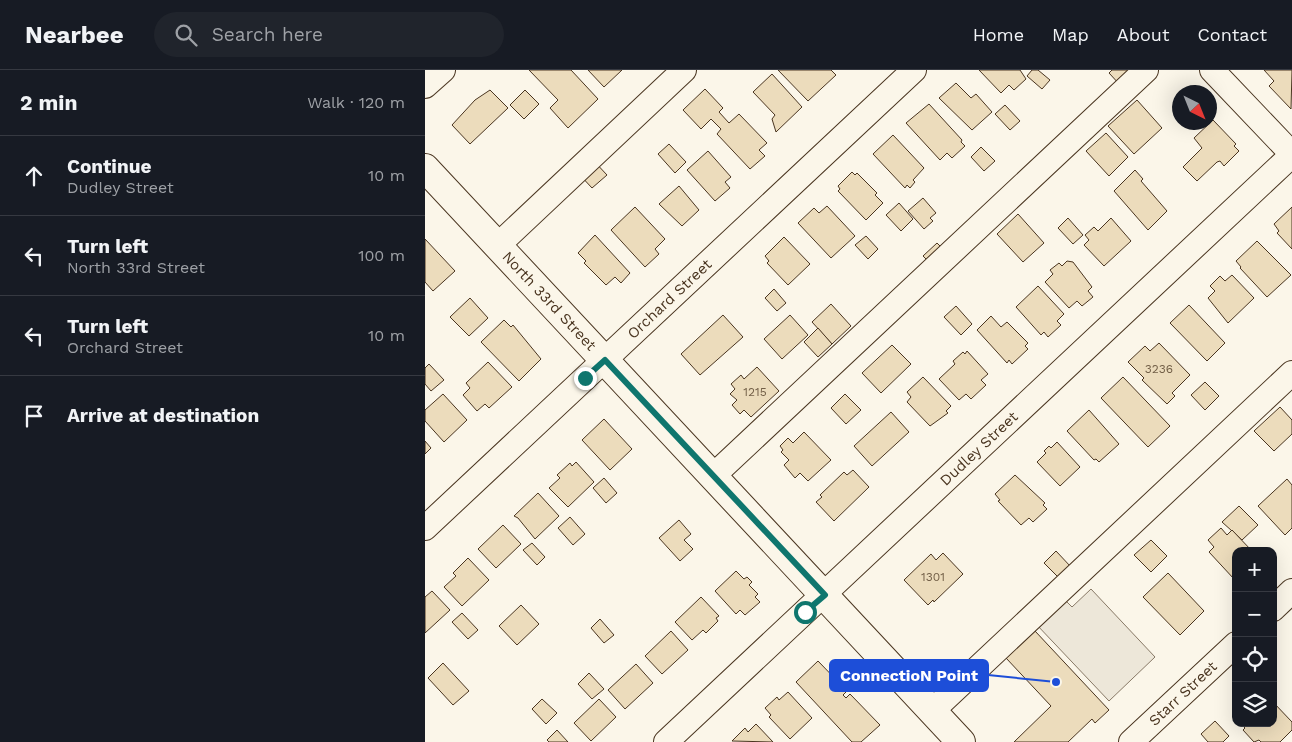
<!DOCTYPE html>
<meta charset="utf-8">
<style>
:root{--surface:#171b24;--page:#20242c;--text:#f1f3f6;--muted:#9ea1a6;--line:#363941}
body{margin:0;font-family:"Work Sans",sans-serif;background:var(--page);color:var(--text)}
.controls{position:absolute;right:15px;bottom:15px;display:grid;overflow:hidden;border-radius:10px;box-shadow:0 5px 20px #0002}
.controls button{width:45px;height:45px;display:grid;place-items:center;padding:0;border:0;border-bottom:1px solid var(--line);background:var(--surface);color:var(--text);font:25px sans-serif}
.compass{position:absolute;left:747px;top:15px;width:45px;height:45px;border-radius:50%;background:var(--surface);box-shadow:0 5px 20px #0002;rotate:137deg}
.stop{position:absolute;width:15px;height:15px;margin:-11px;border:4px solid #0f766e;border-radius:50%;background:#fff}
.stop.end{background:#0f766e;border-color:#fff;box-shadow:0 1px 5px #0008}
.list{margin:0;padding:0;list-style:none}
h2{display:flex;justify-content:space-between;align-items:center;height:65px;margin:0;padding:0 20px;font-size:21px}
h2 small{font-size:16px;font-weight:400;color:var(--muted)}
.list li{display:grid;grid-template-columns:32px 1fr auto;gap:15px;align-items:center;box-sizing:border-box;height:80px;padding:0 20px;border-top:1px solid var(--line)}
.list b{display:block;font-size:19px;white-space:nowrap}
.list p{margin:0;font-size:16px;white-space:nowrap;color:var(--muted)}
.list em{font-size:16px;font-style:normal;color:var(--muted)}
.icon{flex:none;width:28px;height:28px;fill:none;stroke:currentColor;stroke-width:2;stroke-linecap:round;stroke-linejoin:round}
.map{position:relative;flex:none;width:867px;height:672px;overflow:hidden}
header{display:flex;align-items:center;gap:30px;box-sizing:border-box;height:70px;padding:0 25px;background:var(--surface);border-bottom:1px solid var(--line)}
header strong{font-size:24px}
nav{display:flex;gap:28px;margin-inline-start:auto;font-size:18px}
.search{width:350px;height:45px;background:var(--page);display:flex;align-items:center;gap:12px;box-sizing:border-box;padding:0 18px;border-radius:28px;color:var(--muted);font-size:19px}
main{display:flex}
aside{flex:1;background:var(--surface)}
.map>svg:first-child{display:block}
</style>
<header>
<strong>Nearbee</strong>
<div class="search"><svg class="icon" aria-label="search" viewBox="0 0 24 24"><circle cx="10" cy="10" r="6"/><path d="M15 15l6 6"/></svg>Search here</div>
<nav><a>Home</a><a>Map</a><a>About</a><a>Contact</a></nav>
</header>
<main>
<aside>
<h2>2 min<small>Walk · 120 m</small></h2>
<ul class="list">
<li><svg class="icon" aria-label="ahead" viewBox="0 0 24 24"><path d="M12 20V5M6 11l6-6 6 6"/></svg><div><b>Continue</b><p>Dudley Street</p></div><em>10 m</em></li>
<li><svg class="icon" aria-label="left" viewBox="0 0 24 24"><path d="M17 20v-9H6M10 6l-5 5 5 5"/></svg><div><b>Turn left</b><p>North 33rd Street</p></div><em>100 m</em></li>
<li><svg class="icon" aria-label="left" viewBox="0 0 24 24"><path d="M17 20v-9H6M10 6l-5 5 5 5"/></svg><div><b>Turn left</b><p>Orchard Street</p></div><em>10 m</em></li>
<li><svg class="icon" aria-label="arrive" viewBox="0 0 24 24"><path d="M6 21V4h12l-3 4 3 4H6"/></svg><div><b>Arrive at destination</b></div></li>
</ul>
</aside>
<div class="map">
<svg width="867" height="672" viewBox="0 0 867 672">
<rect width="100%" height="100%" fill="#fbf6e9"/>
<polygon fill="#ede7d9" stroke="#887966" points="666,519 730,587 684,631 611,554 638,528 647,537"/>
<g fill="#ecdcbc" stroke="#4a3520">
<polygon points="104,0 146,0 173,29 143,58 125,38 133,30"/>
<polygon points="163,0 197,0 179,17"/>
<polygon points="353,0 406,0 411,5 383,31"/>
<polygon points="554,0 595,0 601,9 589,20 584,15 576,23"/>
<polygon points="607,0 613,0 625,10 617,19 602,6"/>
<polygon points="687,0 709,0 696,16 684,3"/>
<polygon points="839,0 867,0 866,39 844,16 849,11"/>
<polygon points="347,4 377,37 351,62 347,49 350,45 328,22"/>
<polygon points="531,13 546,28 551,24 567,42 547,60 514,28"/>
<polygon points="280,19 298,38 294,42 304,53 314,44 342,73 334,80 340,86 325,99 292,64 296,59 286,49 276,59 258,40"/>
<polygon points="65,20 83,38 45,74 27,55 50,30"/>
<polygon points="100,20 114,34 99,49 85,35"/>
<polygon points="712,30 737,58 709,84 683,56"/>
<polygon points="504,34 537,70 536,72 540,76 527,88 522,83 515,90 481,53"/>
<polygon points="580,35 595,51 585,60 570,44"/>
<polygon points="788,50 811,74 809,76 814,81 799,96 795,91 792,92 772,111 758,97 777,78 769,68"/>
<polygon points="681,63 703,87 684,106 661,81"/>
<polygon points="468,65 499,98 488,110 490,112 485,118 482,115 480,118 448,84"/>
<polygon points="244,74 261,92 250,103 233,84"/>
<polygon points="556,77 570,91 559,101 546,87"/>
<polygon points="283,81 306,107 300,112 305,118 290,131 262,100"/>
<polygon points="168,90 182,105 167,118 154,104"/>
<polygon points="710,100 718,109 716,111 742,141 723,160 689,121"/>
<polygon points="427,102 430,105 432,103 452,123 450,125 458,133 441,150 413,121 415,119 413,116"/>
<polygon points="254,116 274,140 257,156 234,134"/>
<polygon points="498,128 511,143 505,148 508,151 499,159 483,141"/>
<polygon points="474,133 488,149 476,161 461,145"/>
<polygon points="402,136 430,166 406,188 373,153 389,138 394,143"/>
<polygon points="210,137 240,169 230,179 234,184 220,197 186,160"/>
<polygon points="867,137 867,179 852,163 854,161 849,154"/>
<polygon points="593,144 619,173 598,192 572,164"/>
<polygon points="643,148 658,165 648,174 633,158"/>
<polygon points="686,148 706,171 679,196 659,175 664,170 660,165 669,157 673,161"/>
<polygon points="170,165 205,203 196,213 190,207 181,215 159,193 161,191 153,183"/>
<polygon points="441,166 453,179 443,189 430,175"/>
<polygon points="359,167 385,194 363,215 342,193 344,191 340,186"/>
<polygon points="0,169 30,201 8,221 0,212"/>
<polygon points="832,171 866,205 842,227 815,198 816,197 811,191"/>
<polygon points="512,173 521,182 507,195 498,186"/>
<polygon points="642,191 648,192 667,217 663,221 668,227 657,236 652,231 644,238 620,212 628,204 625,200 634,193 637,196"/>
<polygon points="807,205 829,228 803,253 783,228 790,221 785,216 795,206 800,211"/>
<polygon points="613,216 639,244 632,251 636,255 623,267 619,262 616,265 591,237"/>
<polygon points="349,219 361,233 352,241 340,228"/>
<polygon points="45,228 63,248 44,266 25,247"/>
<polygon points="406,234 426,256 407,274 387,252"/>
<polygon points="764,235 800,273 782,291 745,253"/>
<polygon points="531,236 547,254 536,265 519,247"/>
<polygon points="298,245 318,267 275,305 256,284"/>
<polygon points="365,245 383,265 357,289 339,269"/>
<polygon points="566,246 576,257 582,252 603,273 600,276 603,279 587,294 584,290 582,293 552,260"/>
<polygon points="79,250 86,257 88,255 116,289 94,311 56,272"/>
<polygon points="393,258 407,274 393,287 379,272"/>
<polygon points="734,273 765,305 747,323 750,326 742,334 717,310 719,308 703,292 720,276 725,281"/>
<polygon points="467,275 486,294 456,323 437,303"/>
<polygon points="542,281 563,304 556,310 561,315 546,329 541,324 534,330 514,309 530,294 528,291 538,282 540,284"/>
<polygon points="63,292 87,317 64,338 60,334 52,341 38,325 45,318 41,313"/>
<polygon points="4,294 19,310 6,321 0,314 0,298"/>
<polygon points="332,297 354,321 326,347 319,340 315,344 307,335 312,330 305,324 310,319 306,314 316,305 319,309"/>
<polygon points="498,307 526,336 521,341 523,343 505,356 482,332 486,327 482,322"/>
<polygon points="698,307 745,356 723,377 676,328"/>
<polygon points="780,312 794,326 780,340 766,325"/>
<polygon points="18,324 42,350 19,372 0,351 0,340"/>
<polygon points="420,324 436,340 421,354 406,338"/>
<polygon points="855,337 867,350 867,364 849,381 829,361"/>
<polygon points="664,340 694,374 674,392 671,389 669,390 642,361"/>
<polygon points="466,342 484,362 447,396 429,376"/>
<polygon points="179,349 207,379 185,400 157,370"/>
<polygon points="379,362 406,390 383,411 375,403 370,408 359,395 364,390 356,382 358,380 355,376 363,368 368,373"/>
<polygon points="0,371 6,378 0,384"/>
<polygon points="632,372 655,397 635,416 612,392 621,383 619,381 624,376 626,378"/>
<polygon points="151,392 169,412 143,437 124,418 135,408 132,405 145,393 147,396"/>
<polygon points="428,400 444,417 409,451 391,432 397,427 395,425 419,402 422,405"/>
<polygon points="590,405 620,433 618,435 622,439 608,452 604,448 596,455 573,431 575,430 570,424"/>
<polygon points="179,408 192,423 181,433 168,418"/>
<polygon points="862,409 867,415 867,458 860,465 833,436"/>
<polygon points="113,423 134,446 110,469 93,448 89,446"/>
<polygon points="814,436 833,455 817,470 797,452"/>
<polygon points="145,447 160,464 148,475 133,458"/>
<polygon points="254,450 266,464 259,470 268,479 255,491 234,468"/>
<polygon points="78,455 96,474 71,498 53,479"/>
<polygon points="796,458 802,465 807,460 827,481 811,481 809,509 784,482 789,477 783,470"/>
<polygon points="726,470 742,486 726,502 709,485"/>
<polygon points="107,473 120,487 112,495 98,480"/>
<polygon points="631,481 646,497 634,508 619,493"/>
<polygon points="518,483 538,504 509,532 508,530 503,535 479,510 506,484 511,490"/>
<polygon points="43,488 64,510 37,536 19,517 31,506 28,503"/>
<polygon points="311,501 319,509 322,507 327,512 324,515 333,524 330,527 335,532 320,545 315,540 311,544 290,521"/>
<polygon points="743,503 779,541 755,565 718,527"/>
<polygon points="7,521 25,540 0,563 0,527"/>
<polygon points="276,527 294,546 291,548 293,551 281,563 278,560 267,570 250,552"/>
<polygon points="96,535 114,554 92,575 74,556"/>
<polygon points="37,543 53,560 43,569 27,552"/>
<polygon points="175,549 189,565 179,573 166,558"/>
<polygon points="246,561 263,580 237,604 220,586"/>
<polygon points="610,561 684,640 670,653 667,649 643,672 589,672 626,636 581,588"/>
<polygon points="393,591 422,621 418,625 421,628 425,624 455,655 436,672 427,672 371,612"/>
<polygon points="18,593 44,621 28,635 3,608"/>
<polygon points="211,594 228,613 200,639 183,620"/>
<polygon points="164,603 179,619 167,629 153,614"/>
<polygon points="363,622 387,648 365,669 344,647 346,645 340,638 352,627 354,630"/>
<polygon points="117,629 132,643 121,654 107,639"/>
<polygon points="174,629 191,647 166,671 149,653"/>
<polygon points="848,632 867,652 867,660 855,672 836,672 834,670 829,672 818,660 820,658 815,653 848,653"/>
<polygon points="790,651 804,666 798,672 783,672 776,664"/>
<polygon points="331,654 348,672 307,671 320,658 323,662"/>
<polygon points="132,660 143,672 124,672 122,670"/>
</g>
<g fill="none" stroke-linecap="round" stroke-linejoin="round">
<defs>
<g id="minor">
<polyline points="787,0 867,84"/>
<polyline points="0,16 18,0"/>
<polyline points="72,176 259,0"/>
<polyline points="288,406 721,0"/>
<path id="s1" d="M0,458L489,0"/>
<polyline points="848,539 867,521"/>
<polyline points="507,641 867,303"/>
<path id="s2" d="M241,672L867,85"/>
<path id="s3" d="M706,672L811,574"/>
</g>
<g id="major">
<path id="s4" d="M0,98L536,672"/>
</g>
</defs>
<use href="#minor" stroke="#4a3520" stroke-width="26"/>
<use href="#major" stroke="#4a3520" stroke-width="30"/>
<use href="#minor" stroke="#fbf6e9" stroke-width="24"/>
<use href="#major" stroke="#fbf6e9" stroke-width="28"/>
</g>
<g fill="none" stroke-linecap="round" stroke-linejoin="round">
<polyline stroke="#0f766e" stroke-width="6" points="160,308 180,290 400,525 380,542"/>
</g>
<g text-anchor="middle" stroke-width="4" stroke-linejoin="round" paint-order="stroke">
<g font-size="12" fill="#725f47">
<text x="734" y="303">3236</text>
<text x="330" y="326">1215</text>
<text x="508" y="511">1301</text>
</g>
<g font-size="15" fill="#4a3520" stroke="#fbf6e9">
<text dy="5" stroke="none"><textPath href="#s1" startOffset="335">Orchard Street</textPath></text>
<text dy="5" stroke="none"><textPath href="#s4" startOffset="182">North 33rd Street</textPath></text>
<text dy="5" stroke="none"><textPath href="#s2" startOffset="429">Dudley Street</textPath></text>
<text dy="5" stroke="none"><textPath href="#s3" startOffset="71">Starr Street</textPath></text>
</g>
</g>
<path fill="none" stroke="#1d4ed8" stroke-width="2" d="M631 612L563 605"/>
<circle fill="#1d4ed8" stroke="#fbf6e9" stroke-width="2" cx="631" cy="612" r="5"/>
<rect fill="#1d4ed8" stroke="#1d4ed8" stroke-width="2" x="405" y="590" width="158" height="31" rx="5"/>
<g font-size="16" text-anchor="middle" font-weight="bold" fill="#fff">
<text x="484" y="611">ConnectioN Point</text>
</g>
</svg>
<div class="controls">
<button>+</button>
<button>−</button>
<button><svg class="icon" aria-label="locate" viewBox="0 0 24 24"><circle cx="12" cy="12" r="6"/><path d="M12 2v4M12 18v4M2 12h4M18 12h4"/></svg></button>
<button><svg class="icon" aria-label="layers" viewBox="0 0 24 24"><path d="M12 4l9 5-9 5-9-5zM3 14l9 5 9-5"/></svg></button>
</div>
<svg class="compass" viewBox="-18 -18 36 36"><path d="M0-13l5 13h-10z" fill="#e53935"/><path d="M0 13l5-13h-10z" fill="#9ea1a6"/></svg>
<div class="stop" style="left:380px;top:542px"></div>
<div class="stop end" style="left:160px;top:308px"></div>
</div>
</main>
